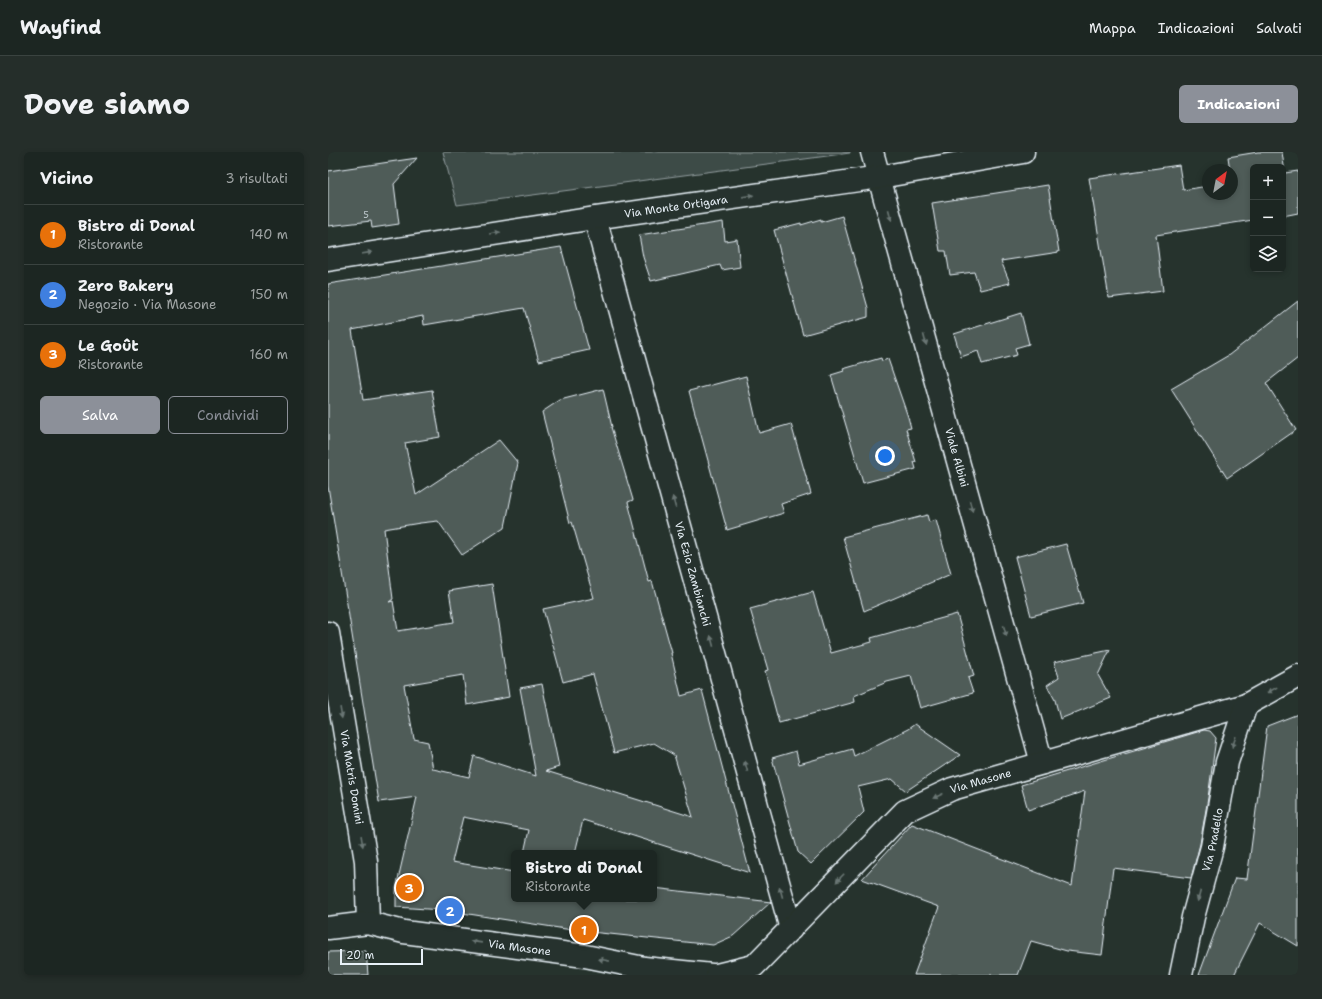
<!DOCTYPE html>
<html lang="it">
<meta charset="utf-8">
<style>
:root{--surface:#1c2622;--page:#252e2a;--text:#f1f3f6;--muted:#a0a5a5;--line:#3a4340;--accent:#8c9099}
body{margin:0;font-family:"Shantell Sans",sans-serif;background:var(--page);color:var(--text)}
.controls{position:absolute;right:12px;top:12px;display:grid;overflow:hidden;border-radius:6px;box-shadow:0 2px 6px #0003}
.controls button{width:36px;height:36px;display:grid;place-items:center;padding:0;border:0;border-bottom:1px solid var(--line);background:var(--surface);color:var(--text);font:20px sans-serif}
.compass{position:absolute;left:874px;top:12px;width:36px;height:36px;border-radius:50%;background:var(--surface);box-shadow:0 2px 6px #0003;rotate:32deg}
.scale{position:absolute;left:12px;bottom:10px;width:83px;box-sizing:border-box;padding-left:4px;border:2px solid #e8f1f8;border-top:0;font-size:11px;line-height:14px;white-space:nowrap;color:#e8f1f8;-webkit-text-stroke:3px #26332d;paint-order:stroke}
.you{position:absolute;left:557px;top:304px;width:14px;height:14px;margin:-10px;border:3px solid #fff;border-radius:50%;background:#1a73e8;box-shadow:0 0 0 6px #1a73e833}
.badge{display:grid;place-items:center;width:26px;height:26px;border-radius:50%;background:var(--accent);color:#fff;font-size:13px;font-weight:700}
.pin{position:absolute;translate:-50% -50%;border:2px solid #fff;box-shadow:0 1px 4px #0006}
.popup{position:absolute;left:183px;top:698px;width:146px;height:52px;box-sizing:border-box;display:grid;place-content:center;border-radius:6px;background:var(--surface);filter:drop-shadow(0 1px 3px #0005);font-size:13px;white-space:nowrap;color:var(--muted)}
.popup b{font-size:15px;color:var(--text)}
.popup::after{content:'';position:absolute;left:50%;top:100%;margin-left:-8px;border:8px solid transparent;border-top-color:var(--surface)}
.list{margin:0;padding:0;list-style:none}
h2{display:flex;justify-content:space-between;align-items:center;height:52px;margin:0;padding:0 16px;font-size:17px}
h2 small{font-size:13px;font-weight:400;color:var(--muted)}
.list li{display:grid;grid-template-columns:26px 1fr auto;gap:12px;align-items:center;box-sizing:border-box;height:60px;padding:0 16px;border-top:1px solid var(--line)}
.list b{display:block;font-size:15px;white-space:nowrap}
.list p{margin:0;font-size:13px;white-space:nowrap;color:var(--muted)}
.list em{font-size:13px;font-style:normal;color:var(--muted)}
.actions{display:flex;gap:8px;padding:12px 16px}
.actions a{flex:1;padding:9px 0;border:1px solid var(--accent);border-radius:6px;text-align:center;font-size:14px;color:var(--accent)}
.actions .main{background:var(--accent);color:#fff}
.icon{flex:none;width:22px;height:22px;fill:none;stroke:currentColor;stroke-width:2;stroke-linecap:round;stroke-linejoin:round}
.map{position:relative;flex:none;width:970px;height:823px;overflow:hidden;border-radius:6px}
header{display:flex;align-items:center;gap:24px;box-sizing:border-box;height:56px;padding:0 20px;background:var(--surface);border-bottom:1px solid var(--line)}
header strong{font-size:19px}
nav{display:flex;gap:22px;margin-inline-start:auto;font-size:14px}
.intro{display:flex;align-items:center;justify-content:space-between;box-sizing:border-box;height:96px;padding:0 24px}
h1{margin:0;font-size:28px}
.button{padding:10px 18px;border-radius:6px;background:var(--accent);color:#fff;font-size:14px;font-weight:700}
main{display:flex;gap:24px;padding:0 24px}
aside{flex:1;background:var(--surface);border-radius:6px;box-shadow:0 2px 6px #0003}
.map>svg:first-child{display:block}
</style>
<header>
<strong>Wayfind</strong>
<nav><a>Mappa</a><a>Indicazioni</a><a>Salvati</a></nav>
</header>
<div class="intro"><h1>Dove siamo</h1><a class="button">Indicazioni</a></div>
<main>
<aside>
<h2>Vicino<small>3 risultati</small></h2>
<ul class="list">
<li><span class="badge" style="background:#e8710a">1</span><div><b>Bistro di Donal</b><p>Ristorante</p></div><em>140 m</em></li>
<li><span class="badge" style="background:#3f7fe0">2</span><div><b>Zero Bakery</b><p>Negozio · Via Masone</p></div><em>150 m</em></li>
<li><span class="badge" style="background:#e8710a">3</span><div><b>Le Goût</b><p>Ristorante</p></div><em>160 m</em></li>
</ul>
<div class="actions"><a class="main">Salva</a><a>Condividi</a></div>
</aside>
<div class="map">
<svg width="970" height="823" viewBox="0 0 970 823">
<rect width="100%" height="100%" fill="#26332d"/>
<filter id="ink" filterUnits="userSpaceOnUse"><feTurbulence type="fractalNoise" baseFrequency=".025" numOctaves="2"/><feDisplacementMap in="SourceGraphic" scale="8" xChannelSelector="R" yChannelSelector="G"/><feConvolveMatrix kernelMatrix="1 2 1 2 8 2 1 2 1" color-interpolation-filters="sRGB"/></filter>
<g filter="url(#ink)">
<polygon fill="#3e4b47" stroke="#939ea0" points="115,0 522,0 522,1 129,53"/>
<g fill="#505c59" stroke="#e8f1f8">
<polygon points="930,0 954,0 957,21 970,19 970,61 955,64 955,15 925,15 925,68 828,83 835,139 781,146 761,26 851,13 855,38 880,34 880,42 904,42 904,18 902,18 900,5"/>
<polygon points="89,6 66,32 71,72 44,76 43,69 0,74 0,19"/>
<polygon points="720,33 731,100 673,109 682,131 652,138 646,120 622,123 618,99 612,99 604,51"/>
<polygon points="514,64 540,156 540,165 475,183 446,78 473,71 473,73 493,67 493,70"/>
<polygon points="395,70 397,89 409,87 412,115 394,118 392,113 323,129 315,105 311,83"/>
<polygon points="233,95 261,198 211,209 196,156 96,173 95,164 24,178 35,248 104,238 112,285 77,291 88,343 171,288 190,311 177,375 134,403 110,369 92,371 56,377 65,447 61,450 65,449 70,479 126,470 121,439 164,432 181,545 139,553 135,523 76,533 86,587 100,590 105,617 141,625 146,604 208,624 192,536 214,532 231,615 218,619 365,665 346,603 326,591 286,601 265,522 235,530 215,457 266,446 244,370 242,371 214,260 232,248 275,237 284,275 283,275 305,348 300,350 321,430 324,429 344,501 343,501 353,544 374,538 422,721 255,668 247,701 196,701 201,678 135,665 124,710 186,720 186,747 326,747 326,736 443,750 405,784 385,793 244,778 115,758 68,755 68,736 89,645 51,650 0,334 0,132"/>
<polygon points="970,149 970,206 938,231 968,278 899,326 843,237 901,203"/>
<polygon points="693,161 701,192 687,196 689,203 654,212 650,199 633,205 626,182"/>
<polygon points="553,206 554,209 560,207 580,265 583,276 578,277 588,310 586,310 588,317 535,331 503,223 516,219 515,217"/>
<polygon points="418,224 431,281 463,272 483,342 453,352 456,361 399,378 361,239"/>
<polygon points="599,363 601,370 608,368 623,422 536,459 515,385"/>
<polygon points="738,392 755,451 703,464 687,405"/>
<polygon points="485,440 503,501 544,490 543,486 629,462 646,524 640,526 645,541 592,556 583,524 559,530 526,544 527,550 451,571 437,519 440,518 422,457"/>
<polygon points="782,498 770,523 783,546 732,567 727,548 719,533 731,525 726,510"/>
<polygon points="970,562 970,794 932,771 906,823 871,823 907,726 919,727 939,574"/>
<polygon points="587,572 632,603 578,639 564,627 530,635 536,660 483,712 470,700 444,606 468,599 471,612 524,597 526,604 580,577"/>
<polygon points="876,578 882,579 888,586 880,646 872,692 863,726 785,716 774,803 739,799 703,789 690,823 586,823 611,755 534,727 584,672 744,734 757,639 700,658 693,633"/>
<polygon points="38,799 40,823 0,823 0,800"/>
</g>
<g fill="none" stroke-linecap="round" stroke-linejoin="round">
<defs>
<g id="minor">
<path id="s1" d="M544,0L714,611"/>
<path id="s2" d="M267,66L463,777"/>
<path id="s3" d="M0,108L267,66L552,25L695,0"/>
<path id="s4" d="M0,481L38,709L40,771"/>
<path id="s5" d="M0,776L40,771L76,780L257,804L316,816L384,823"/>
<path id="s6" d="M389,823L426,814L577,659L624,637L918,553L970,524"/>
<path id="s7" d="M853,823L865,765L884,695L899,610L918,553"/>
</g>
</defs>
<use href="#minor" stroke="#e8f1f8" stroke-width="25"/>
<use href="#minor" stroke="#26332d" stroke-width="22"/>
</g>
<defs><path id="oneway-solid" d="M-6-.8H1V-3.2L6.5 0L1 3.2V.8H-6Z"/></defs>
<g fill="#6a7674">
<use href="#oneway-solid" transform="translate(420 44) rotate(-8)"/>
<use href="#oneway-solid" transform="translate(562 63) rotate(75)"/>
<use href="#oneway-solid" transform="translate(167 81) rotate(-9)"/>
<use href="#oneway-solid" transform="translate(39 101) rotate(-9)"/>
<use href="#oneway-solid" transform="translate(597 188) rotate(75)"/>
<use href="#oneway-solid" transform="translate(346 350) rotate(-105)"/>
<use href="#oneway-solid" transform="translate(643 354) rotate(75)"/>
<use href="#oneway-solid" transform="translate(677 479) rotate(75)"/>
<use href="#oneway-solid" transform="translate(384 489) rotate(-105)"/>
<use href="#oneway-solid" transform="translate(944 538) rotate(151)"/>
<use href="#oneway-solid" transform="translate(13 561) rotate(81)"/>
<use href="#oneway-solid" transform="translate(906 590) rotate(109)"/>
<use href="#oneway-solid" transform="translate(418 614) rotate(-105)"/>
<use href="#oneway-solid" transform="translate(610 644) rotate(155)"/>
<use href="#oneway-solid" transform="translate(34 689) rotate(81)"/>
<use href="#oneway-solid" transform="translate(512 726) rotate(134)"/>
<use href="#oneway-solid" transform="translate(453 740) rotate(-105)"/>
<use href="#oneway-solid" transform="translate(871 744) rotate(105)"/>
<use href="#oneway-solid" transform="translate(148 790) rotate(-172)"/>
<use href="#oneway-solid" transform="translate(276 808) rotate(-169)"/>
</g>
</g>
<g text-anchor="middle" stroke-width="3.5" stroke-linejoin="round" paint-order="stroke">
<g font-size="9" fill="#c2ccd0">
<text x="38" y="66">5</text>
</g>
<g font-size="11" fill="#e8f1f8" stroke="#26332d">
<text dy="4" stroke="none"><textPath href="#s3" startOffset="352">Via Monte Ortigara</textPath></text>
<text dy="4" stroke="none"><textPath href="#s1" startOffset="317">Viale Albini</textPath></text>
<text dy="4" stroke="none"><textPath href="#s2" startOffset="369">Via Ezio Zambianchi</textPath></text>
<text dy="4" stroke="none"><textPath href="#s4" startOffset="146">Via Matris Domini</textPath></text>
<text dy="4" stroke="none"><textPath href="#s6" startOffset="336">Via Masone</textPath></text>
<text dy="4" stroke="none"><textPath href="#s7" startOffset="139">Via Pradello</textPath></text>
<text dy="4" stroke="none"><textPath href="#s5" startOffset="194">Via Masone</textPath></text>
</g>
</g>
</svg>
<div class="controls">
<button>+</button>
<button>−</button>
<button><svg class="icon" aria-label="layers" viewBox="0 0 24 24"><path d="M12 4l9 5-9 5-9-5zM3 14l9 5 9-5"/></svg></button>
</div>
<svg class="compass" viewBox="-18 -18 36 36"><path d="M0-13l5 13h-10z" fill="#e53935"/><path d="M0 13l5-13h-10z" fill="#a0a5a5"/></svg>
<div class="scale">20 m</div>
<div class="you"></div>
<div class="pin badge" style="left:256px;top:778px;background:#e8710a">1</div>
<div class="popup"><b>Bistro di Donal</b>Ristorante</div>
<div class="pin badge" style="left:122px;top:759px;background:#3f7fe0">2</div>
<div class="pin badge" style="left:81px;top:736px;background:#e8710a">3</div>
</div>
</main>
